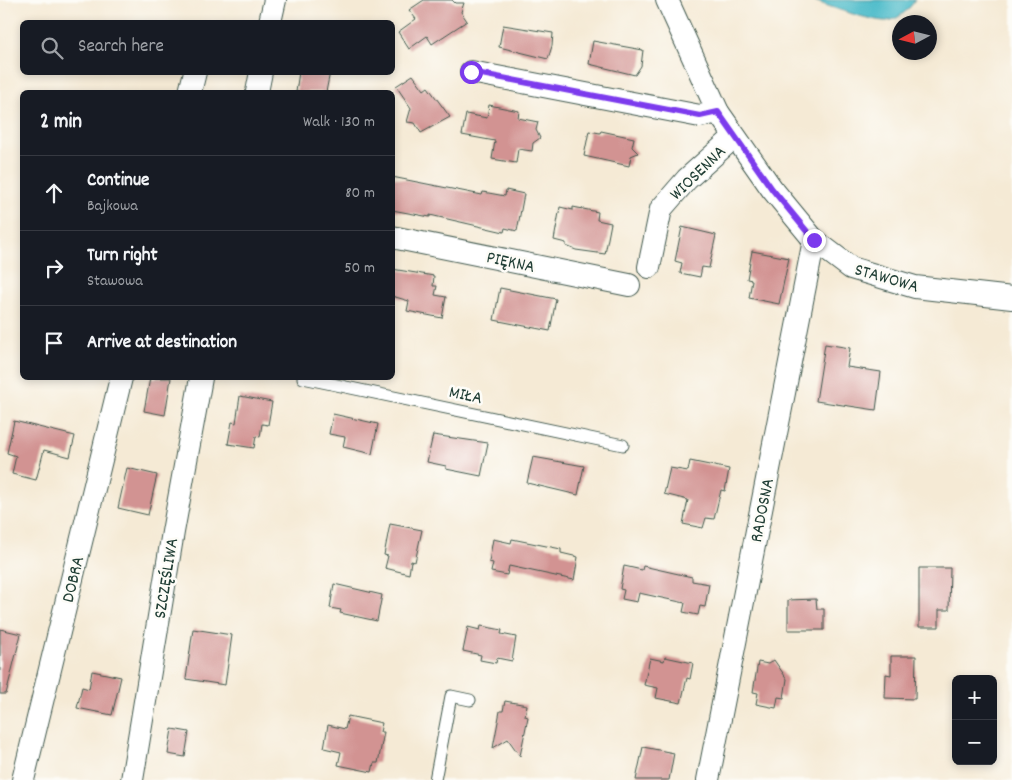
<!DOCTYPE html>
<meta charset="utf-8">
<style>
:root{--surface:#171b24;--page:#242831;--text:#f1f3f6;--muted:#9ea1a6;--line:#363941}
body{margin:0;font-family:Dekko,sans-serif;background:var(--page);color:var(--text)}
.controls{position:absolute;right:15px;bottom:15px;display:grid;overflow:hidden;border-radius:8px;box-shadow:0 2px 8px #0003}
.controls button{width:45px;height:45px;display:grid;place-items:center;padding:0;border:0;border-bottom:1px solid var(--line);background:var(--surface);color:var(--text);font:25px sans-serif}
.compass{position:absolute;left:892px;top:15px;width:45px;height:45px;border-radius:50%;background:var(--surface);box-shadow:0 2px 8px #0003;rotate:263deg}
.stop{position:absolute;width:15px;height:15px;margin:-11px;border:4px solid #7c3aed;border-radius:50%;background:#fff}
.stop.end{background:#7c3aed;border-color:#fff;box-shadow:0 1px 5px #0008}
.list{margin:0;padding:0;list-style:none}
h2{display:flex;justify-content:space-between;align-items:center;height:65px;margin:0;padding:0 20px;font-size:21px}
h2 small{font-size:16px;font-weight:400;color:var(--muted)}
.list li{display:grid;grid-template-columns:32px 1fr auto;gap:15px;align-items:center;box-sizing:border-box;height:75px;padding:0 20px;border-top:1px solid var(--line)}
.list b{display:block;font-size:19px;white-space:nowrap}
.list p{margin:0;font-size:16px;white-space:nowrap;color:var(--muted)}
.list em{font-size:16px;font-style:normal;color:var(--muted)}
.icon{flex:none;width:28px;height:28px;fill:none;stroke:currentColor;stroke-width:2;stroke-linecap:round;stroke-linejoin:round}
.map{position:relative;flex:none;width:1012px;height:780px;overflow:hidden}
.search{position:absolute;background:var(--surface);box-shadow:0 2px 8px #0003;left:20px;top:20px;width:375px;height:55px;display:flex;align-items:center;gap:12px;box-sizing:border-box;padding:0 18px;border-radius:8px;color:var(--muted);font-size:19px}
.panel{position:absolute;background:var(--surface);box-shadow:0 2px 8px #0003;left:20px;top:90px;width:375px;height:290px;border-radius:8px}
.map>svg:first-child{display:block}
</style>
<div class="map">
<svg width="1012" height="780" viewBox="0 0 1012 780">
<rect width="100%" height="100%" fill="#fdfcf7"/>
<filter id="ink" filterUnits="userSpaceOnUse"><feTurbulence type="fractalNoise" baseFrequency=".02" numOctaves="2"/><feDisplacementMap in="SourceGraphic" scale="10" xChannelSelector="R" yChannelSelector="G"/><feConvolveMatrix kernelMatrix="1 2 1 2 8 2 1 2 1" color-interpolation-filters="sRGB"/></filter>
<filter id="wash" filterUnits="userSpaceOnUse"><feTurbulence type="fractalNoise" baseFrequency=".0096" numOctaves="4" result="noise"/><feDisplacementMap in="SourceGraphic" scale="20" xChannelSelector="R" yChannelSelector="G"/><feGaussianBlur stdDeviation="1.12" result="paint"/><feColorMatrix in="noise" values="0 0 0 0 0 0 0 0 0 0 0 0 0 0 0 0 0 1.4 0 .05"/><feComposite in="paint" operator="in"/></filter>
<g filter="url(#wash)">
<rect width="100%" height="100%" fill="#f5ead5"/>
<path fill="#51bdcb" stroke="#387d80" d="M812,0H915C910,9 898,20 887,21C873,22 827,6 812,0Z"/>
<g id="blocks">
<g fill="#d29392">
<polygon points="424,0 452,0 455,3 464,3 461,12 467,21 432,44 427,36 409,49 398,32 416,19 409,10"/>
<polygon points="503,25 553,33 552,46 548,59 499,47"/>
<polygon points="593,41 643,50 641,66 635,75 589,64"/>
<polygon points="299,72 330,72 326,92 296,92"/>
<polygon points="413,75 424,90 428,87 450,117 421,133 415,123 407,122 411,108 396,86"/>
<polygon points="489,105 519,111 518,118 538,122 536,130 540,138 533,143 532,151 518,149 516,163 492,159 495,141 462,135 466,114 487,118"/>
<polygon points="589,131 600,133 601,131 634,138 632,147 638,153 631,156 629,166 584,156"/>
<polygon points="392,177 482,195 483,192 505,196 506,190 524,194 517,231 505,228 504,232 430,215 430,217 392,210"/>
<polygon points="560,207 573,210 573,207 598,212 597,220 611,223 605,254 576,250 566,246 566,243 554,240"/>
<polygon points="682,227 716,235 709,268 702,267 700,277 680,273 682,263 675,261"/>
<polygon points="752,251 789,258 779,304 749,298 752,280 747,279"/>
<polygon points="392,269 434,276 433,286 437,286 435,295 446,297 442,318 407,311 409,301 392,296"/>
<polygon points="500,288 556,299 550,331 494,320"/>
<polygon points="825,344 850,348 847,367 881,372 876,410 816,401"/>
<polygon points="150,378 171,378 165,415 144,411"/>
<polygon points="240,396 272,402 268,425 262,424 260,437 256,436 254,448 228,444 232,422 236,423"/>
<polygon points="333,414 378,424 372,454 343,447 345,437 329,434"/>
<polygon points="14,421 75,436 70,457 44,450 36,480 12,474 16,456 7,453"/>
<polygon points="433,435 488,443 481,476 446,469 446,466 427,462"/>
<polygon points="533,457 584,466 578,495 527,483"/>
<polygon points="690,461 729,469 725,491 721,490 714,519 706,518 703,528 683,524 688,500 664,494 670,468 688,471"/>
<polygon points="127,468 157,475 148,515 118,508"/>
<polygon points="390,524 422,530 415,562 411,561 409,574 385,568 388,556 384,555"/>
<polygon points="493,539 511,543 512,539 561,549 561,553 578,557 574,580 509,566 507,575 491,572 493,563 489,562"/>
<polygon points="624,566 642,570 643,566 692,577 692,581 709,584 705,607 700,606 698,615 683,612 685,603 639,593 637,602 622,599 624,590 620,589"/>
<polygon points="919,568 950,568 949,610 939,610 939,627 919,627"/>
<polygon points="334,584 382,595 377,621 340,613 341,610 330,608"/>
<polygon points="816,599 817,609 824,609 824,630 788,630 788,600"/>
<polygon points="481,626 502,630 501,634 516,637 512,661 497,658 496,663 480,660 481,655 463,651 468,627 480,630"/>
<polygon points="0,629 21,634 6,694 0,694"/>
<polygon points="193,629 232,635 225,685 186,679"/>
<polygon points="891,656 916,656 915,699 885,698 886,674 891,675"/>
<polygon points="665,657 693,663 690,679 687,678 681,703 656,698 658,688 644,685 650,658 664,661"/>
<polygon points="774,660 787,679 784,698 778,697 776,708 756,704 758,693 753,692 758,662 768,664"/>
<polygon points="92,671 121,677 112,715 77,708 82,687 89,689"/>
<polygon points="505,701 527,705 525,716 528,717 520,756 508,739 493,748 500,711 503,711"/>
<polygon points="348,716 382,723 380,732 384,732 378,763 374,763 372,772 338,765 341,752 324,748 328,725 345,729"/>
<polygon points="172,729 189,732 185,757 168,754"/>
<polygon points="643,747 674,753 669,780 636,780"/>
</g>
</g>
</g>
<g filter="url(#ink)">
<use href="#blocks" fill-opacity="0" stroke="#3f574c" stroke-width="1"/>
<g fill="none" stroke-linecap="round" stroke-linejoin="round">
<defs>
<g id="service">
<polyline points="303,378 623,445"/>
<polyline points="435,780 451,696 470,700"/>
</g>
<g id="minor">
<polyline points="667,0 718,112 772,189 814,240 851,268 915,287 1012,298"/>
<polyline points="270,22 275,0"/>
<polyline points="471,72 700,116 718,112"/>
<polyline points="190,92 195,72"/>
<polyline points="257,92 261,72"/>
<polyline points="392,237 629,285"/>
<polyline points="649,267 661,209 687,179 734,137"/>
<polyline points="23,780 121,378"/>
<polyline points="132,780 173,532 201,378"/>
<polyline points="708,780 814,240"/>
</g>
</defs>
<use href="#service" stroke="#3f574c" stroke-width="13"/>
<use href="#minor" stroke="#3f574c" stroke-width="24"/>
<use href="#service" stroke="#fff" stroke-width="11"/>
<use href="#minor" stroke="#fff" stroke-width="22"/>
</g>
</g>
<g fill="none" stroke-linecap="round" stroke-linejoin="round" filter="url(#ink)">
<polyline stroke="#7c3aed" stroke-width="6" points="471,72 700,116 718,112 772,189 814,240"/>
</g>
<g text-anchor="middle" stroke-width="5" stroke-linejoin="round" paint-order="stroke">
<g font-size="18" fill="#1f3d34" stroke="#fdfcf7">
<text transform="translate(697 172) rotate(-44)" y="6">WIOSENNA</text>
<text transform="translate(511 261) rotate(12)" y="6">PIĘKNA</text>
<text transform="translate(887 277) rotate(16)" y="6">STAWOWA</text>
<text transform="translate(466 394) rotate(12)" y="6">MIŁA</text>
<text transform="translate(761 510) rotate(-79)" y="6">RADOSNA</text>
<text transform="translate(165 578) rotate(-81)" y="6">SZCZĘŚLIWA</text>
<text transform="translate(72 579) rotate(-76)" y="6">DOBRA</text>
</g>
</g>
</svg>
<div class="controls">
<button>+</button>
<button>−</button>
</div>
<svg class="compass" viewBox="-18 -18 36 36"><path d="M0-13l5 13h-10z" fill="#e53935"/><path d="M0 13l5-13h-10z" fill="#9ea1a6"/></svg>
<div class="stop" style="left:471px;top:72px"></div>
<div class="stop end" style="left:814px;top:240px"></div>
<div class="search"><svg class="icon" aria-label="search" viewBox="0 0 24 24"><circle cx="10" cy="10" r="6"/><path d="M15 15l6 6"/></svg>Search here</div>
<section class="panel">
<h2>2 min<small>Walk · 130 m</small></h2>
<ul class="list">
<li><svg class="icon" aria-label="ahead" viewBox="0 0 24 24"><path d="M12 20V5M6 11l6-6 6 6"/></svg><div><b>Continue</b><p>Bajkowa</p></div><em>80 m</em></li>
<li><svg class="icon" aria-label="right" viewBox="0 0 24 24"><path d="M7 20v-9h11M14 6l5 5-5 5"/></svg><div><b>Turn right</b><p>Stawowa</p></div><em>50 m</em></li>
<li><svg class="icon" aria-label="arrive" viewBox="0 0 24 24"><path d="M6 21V4h12l-3 4 3 4H6"/></svg><div><b>Arrive at destination</b></div></li>
</ul>
</section>
</div>
